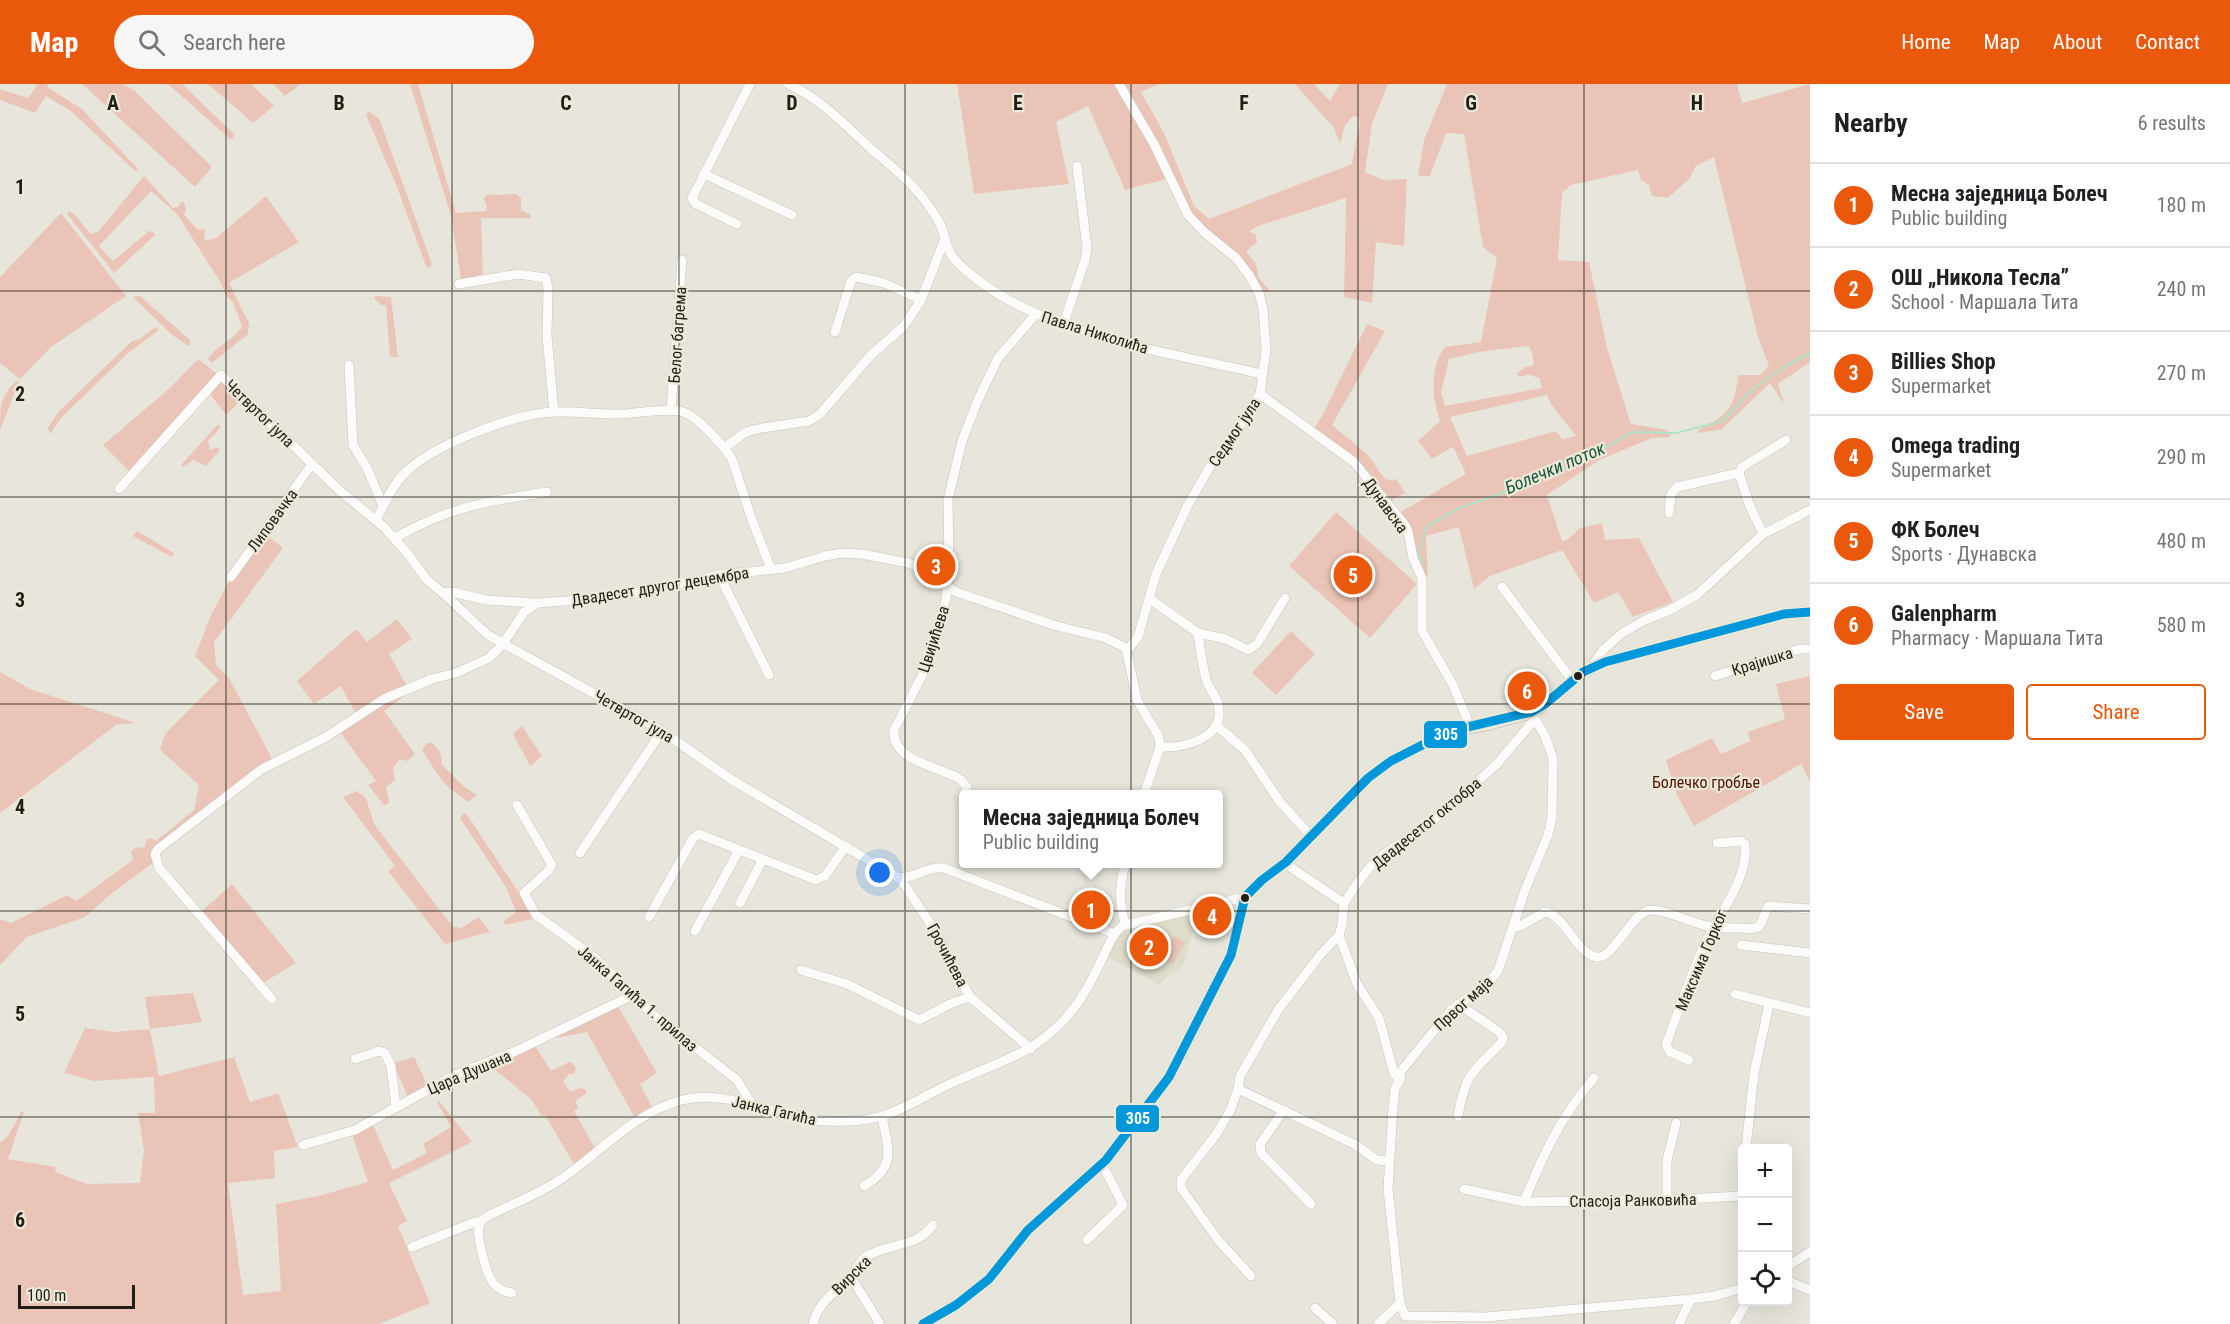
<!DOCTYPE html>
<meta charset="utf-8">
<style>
:root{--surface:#fff;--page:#f6f6f6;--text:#202124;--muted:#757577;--line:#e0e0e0;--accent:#ea580c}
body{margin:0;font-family:"Roboto Condensed",sans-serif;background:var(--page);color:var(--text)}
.controls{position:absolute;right:18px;bottom:18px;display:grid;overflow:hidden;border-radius:6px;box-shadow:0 6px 24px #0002}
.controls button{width:54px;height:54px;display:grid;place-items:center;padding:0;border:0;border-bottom:2px solid var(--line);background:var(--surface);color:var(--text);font:30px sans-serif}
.scale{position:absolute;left:18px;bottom:15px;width:117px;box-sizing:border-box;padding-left:6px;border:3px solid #1f1e18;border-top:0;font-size:16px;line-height:21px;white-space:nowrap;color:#1f1e18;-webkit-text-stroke:4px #ece9d8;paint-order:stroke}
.you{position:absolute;left:880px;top:789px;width:21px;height:21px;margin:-15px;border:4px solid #fff;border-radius:50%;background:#1a73e8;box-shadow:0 0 0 9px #1a73e833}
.badge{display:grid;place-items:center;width:39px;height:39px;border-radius:50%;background:var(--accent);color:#fff;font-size:20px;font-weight:700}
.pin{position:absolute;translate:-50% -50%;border:3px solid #fff;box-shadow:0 2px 6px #0006}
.popup{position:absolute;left:959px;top:706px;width:264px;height:78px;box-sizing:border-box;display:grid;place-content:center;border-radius:6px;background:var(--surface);filter:drop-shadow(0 2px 4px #0005);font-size:20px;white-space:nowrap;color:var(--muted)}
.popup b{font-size:22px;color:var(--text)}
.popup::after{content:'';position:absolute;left:50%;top:100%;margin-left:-12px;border:12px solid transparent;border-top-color:var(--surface)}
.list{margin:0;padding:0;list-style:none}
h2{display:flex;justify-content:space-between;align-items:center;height:78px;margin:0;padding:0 24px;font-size:26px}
h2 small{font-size:20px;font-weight:400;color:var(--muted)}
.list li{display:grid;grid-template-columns:39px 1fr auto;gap:18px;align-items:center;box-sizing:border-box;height:84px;padding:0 24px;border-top:2px solid var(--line)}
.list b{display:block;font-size:22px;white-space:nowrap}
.list p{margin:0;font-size:20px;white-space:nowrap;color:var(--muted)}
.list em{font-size:20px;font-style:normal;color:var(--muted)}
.actions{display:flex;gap:12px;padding:18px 24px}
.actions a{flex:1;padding:14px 0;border:2px solid var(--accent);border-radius:6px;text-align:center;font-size:21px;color:var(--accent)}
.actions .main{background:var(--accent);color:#fff}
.icon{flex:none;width:33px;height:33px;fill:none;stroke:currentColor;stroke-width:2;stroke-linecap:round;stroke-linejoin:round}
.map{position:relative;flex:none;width:1810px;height:1240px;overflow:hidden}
header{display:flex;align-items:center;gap:36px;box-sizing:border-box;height:84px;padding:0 30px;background:var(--accent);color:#fff}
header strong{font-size:28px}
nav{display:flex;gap:33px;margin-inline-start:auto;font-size:21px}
.search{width:420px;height:54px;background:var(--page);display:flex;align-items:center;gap:15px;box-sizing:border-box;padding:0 21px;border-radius:33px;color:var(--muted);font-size:22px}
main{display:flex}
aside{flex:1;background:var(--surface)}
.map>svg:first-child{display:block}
</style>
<header>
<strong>Map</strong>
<div class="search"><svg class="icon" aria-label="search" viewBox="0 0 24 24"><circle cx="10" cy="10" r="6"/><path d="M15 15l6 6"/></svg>Search here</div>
<nav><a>Home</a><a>Map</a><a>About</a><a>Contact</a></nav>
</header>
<main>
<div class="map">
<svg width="1810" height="1240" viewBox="0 0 1810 1240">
<rect width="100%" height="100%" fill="#e8e6dc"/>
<polygon fill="#dfdccb" points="1198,828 1184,879 1180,885 1166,893 1159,901 1106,872 1113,856 1124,845"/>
<g fill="#eac5b7" fill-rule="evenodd">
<polygon points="38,0 48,0 47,3 82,25 138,85 136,88 71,27 46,12 35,29 0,16 0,5 28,14"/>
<polygon points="82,0 123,0 134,6 212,83 195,103"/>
<polygon points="168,0 182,0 234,50 233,54 230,55"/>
<polygon points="208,0 251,0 274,22 253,39"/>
<polygon points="273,0 301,0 285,12"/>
<polygon points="410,0 418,0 456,129 486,127 487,121 484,116 486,111 516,110 521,114 521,126 531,131 531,134 481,134 483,192 461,195 451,132"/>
<polygon points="957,0 1159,0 1141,8 1164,49 1194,122 1209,135 1352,80 1360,38 1358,32 1352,33 1345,41 1340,60 1334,44 1295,0 1314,0 1330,17 1340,0 1388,0 1372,40 1365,88 1384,96 1407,95 1404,162 1376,158 1372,219 1344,213 1346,114 1258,142 1249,147 1256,151 1257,158 1246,167 1256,180 1258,193 1270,207 1262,209 1191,128 1174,93 1125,106 1088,22 1056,38 1069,100 974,110"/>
<path d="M1447,0H1737L1742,19L1810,0V278L1778,300L1784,320L1770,299L1722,345L1699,349L1698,346C1727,332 1735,324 1738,291H1760L1769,282L1758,253L1714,73L1696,82L1689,95L1668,114L1652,112L1649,101L1641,96L1638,86L1571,101L1562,109L1558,176L1589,178L1607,264L1631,340L1667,346L1671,353L1652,354L1599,376L1547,411L1562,457L1567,456L1580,444L1602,439L1605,456L1639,454L1673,518L1633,533L1618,508L1594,519L1562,466L1490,492L1474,505L1459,443L1426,452L1428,493L1424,494L1399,429L1466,390L1453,363L1432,375L1418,357L1440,337C1432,313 1429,284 1445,263L1481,258L1497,174L1483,163L1464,50L1446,49L1430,92H1418L1424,56ZM1528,262L1532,268L1534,281L1526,283L1517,289L1519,293L1529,291L1539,294L1542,304L1445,322L1441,308L1449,275L1479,268ZM1547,311L1551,320L1576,352L1562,355L1556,347L1467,372L1450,333Z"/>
<polygon points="368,27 379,34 432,180 429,184 426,182 397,103 366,31"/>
<path d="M144,92L173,124L178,123L181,118H184L186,127L184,131L198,146L205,145L204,157L216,154L266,112L299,158L229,199L249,239L248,250L212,279L208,275C216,261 235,256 242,242L233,218L225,210L221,199L177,130L151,107L99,162L113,177L149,147L153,148L155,151L114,189L67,130L68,128L73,129L91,150L98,148Z"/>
<path d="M61,129L126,212L51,263L20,295L0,346C0,323 0,308 20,295L0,279V193Z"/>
<polygon points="140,212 189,255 191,258 188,262 172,251 133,213"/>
<polygon points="376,212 391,213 398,273 390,273 386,221 382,221 374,215"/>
<polygon points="1367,240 1385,247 1332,341 1368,371 1385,395 1392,397 1396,395 1405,409 1390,417 1314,344 1322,332"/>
<polygon points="155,243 159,246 128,269 60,335 51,349 47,345 58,328 131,258 141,254"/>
<polygon points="198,275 217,290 130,388 103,361 171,303"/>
<polygon points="221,294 242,315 226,331 209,309"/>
<polygon points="218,340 221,343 208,357 210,366 218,363 220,366 206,382 194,376 182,383 182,380"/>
<polygon points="1336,428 1417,500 1370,554 1289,482"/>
<polygon points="137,447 174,469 172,473 133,452"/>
<polygon points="265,450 283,464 214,558 216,581 229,594 276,682 263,688 156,763 153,779 111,810 85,833 27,853 0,881 0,835 11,839 67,811 76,817 133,776 131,768 135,764 145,763 146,756 150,754 156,757 194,726 199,701 160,666 165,650 219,596 195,572 212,529 227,501"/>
<polygon points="397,535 412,555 389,570 410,608 384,627 415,670 407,677 400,675 393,684 395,696 386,703 389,716 388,720 384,721 368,701 376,697 340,648 359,636 341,602 314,620 297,597 356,545 367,558"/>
<polygon points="1291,547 1315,570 1276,611 1252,589"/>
<polygon points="0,588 30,605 136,639 116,641 0,729"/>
<polygon points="1810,592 1810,698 1801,680 1694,742 1677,711 1666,676 1712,654 1721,670 1750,657 1748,648 1785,635 1776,600"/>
<polygon points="522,642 542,672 530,682 513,650"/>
<path d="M427,659H432C439,666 443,670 441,680C453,691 463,704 477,711L468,718C462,713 458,710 452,706C439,696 431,679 422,666Z"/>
<polygon points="357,707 366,714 374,740 453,843 461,844 479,833 490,848 445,860 388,787 395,782 343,713"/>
<polygon points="465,728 536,834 505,841 504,837 516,828 506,803 460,734"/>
<polygon points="232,800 296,879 263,899 202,827"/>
<polygon points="1159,851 1164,853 1165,857 1158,871 1139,862 1142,858"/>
<polygon points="1174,852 1185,858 1173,880 1162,874"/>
<polygon points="193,909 202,938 150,945 159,992 234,973 250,1018 278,1009 298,1063 274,1067 275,1094 228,1099 243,1211 281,1207 276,1120 318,1112 368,1098 352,1050 372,1039 393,1086 427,1069 423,1060 451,1043 437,1018 439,1017 472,1058 389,1099 407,1137 398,1142 430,1219 379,1240 0,1240 0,1059 8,1052 21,1028 24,1028 8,1075 56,1083 55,1088 87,1100 140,1099 144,1067 138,1029 155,1029 154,993 95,997 64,989 85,944 114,948 150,945 145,913"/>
<polygon points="616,919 657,989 640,1000 653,1025 636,1036 587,948 557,954 554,947"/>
<polygon points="532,957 551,987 569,978 572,978 576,985 574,990 569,990 563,997 570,1008 580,1004 585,1005 587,1009 575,1017 578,1024 574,1027 596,1066 574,1080 545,1031 542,1032 531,1015 484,977"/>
<polygon points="414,973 428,1002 408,1013 393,979"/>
</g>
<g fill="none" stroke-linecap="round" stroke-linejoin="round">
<polyline stroke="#afe2c9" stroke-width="2" points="1424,478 1418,471 1427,442 1460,424 1516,404 1584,376 1632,348 1676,349 1723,337 1751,306 1787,281 1810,269"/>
<defs>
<g id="street">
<path d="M788,0C821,15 844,40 870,64C891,82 912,98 928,121C934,130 941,138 943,148C947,160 947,167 956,177C1026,249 1167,268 1262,290"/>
<polyline points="1119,0 1154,60 1188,131 1204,148 1236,174 1249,191 1259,209 1263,225 1266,266 1260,310 1246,333 1213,377 1187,423 1156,490 1138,553 1130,563 1126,564 1137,616 1159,653 1160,663 1144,710"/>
<polyline points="704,90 792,131"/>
<polyline points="737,140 696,120 692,114 750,0"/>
<polyline points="459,200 518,190 546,194 548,205 547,252 554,328"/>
<polyline points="1063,241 1085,176 1087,164 1077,82"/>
<polyline points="835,248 851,197 856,193 884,199 921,216"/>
<polyline points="349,281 353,361 367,384 383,422"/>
<polyline points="1260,310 1354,378 1404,440 1408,447 1413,474 1422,494 1422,547 1453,601 1470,642"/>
<polyline points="671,326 682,176"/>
<polyline points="724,364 746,348 762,344 809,337 820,330 871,271 904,242 921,216 944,157"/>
<polyline points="1739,389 1742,383 1786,356"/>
<path d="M119,405L221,291L340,407L384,443L408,470L427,496L443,509L488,551L662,647L732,696L897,793C913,796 927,782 944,784L1115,850"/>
<polyline points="1669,429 1671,410 1677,403 1739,389 1749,420 1763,450"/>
<path d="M376,436C385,419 393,399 408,386C437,360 515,329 555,328C578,327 601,331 624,330C640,329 668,323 683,328C698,333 724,362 732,375L752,436L771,485"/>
<path d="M395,454C449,423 487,417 547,408"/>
<polyline points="719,491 769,591"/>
<polyline points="231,493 312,380"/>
<polyline points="1502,503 1572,596"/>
<polyline points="443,509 452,508 486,516 535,519"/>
<polyline points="1150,515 1198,549 1226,555 1248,566 1257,560 1285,514"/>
<polyline points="1591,583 1603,566 1621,550 1643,537 1670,526 1698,510 1763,450 1810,426"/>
<polyline points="1715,592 1800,565 1810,565"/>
<polyline points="1216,641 1245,666 1280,718 1311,752"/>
<path d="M1160,663C1185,664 1227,654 1218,620C1216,611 1208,604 1206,595C1202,580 1200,564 1198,549"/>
<path d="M964,710L967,703L960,695C938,682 891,677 894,646L925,586L937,551L946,514L949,482L948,415L962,357L977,318L998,274L1036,230"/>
<polyline points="517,721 552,781 548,787 524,809 536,831 594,873 650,928 737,996 753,1022"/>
<polyline points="580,769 662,647"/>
<polyline points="1286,778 1293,785 1344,819"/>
<path d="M1125,780C1120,799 1118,821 1126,841"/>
<polyline points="900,794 935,847 970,913 1031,965"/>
<polyline points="740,819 763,775"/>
<polyline points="649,833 693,754 699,750 816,796 825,792 846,762"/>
<path d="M1513,844L1520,842L1545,828C1565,831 1575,868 1596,873C1613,877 1632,827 1651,826C1667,826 1685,836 1700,840C1713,844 1727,844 1741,844C1747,844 1755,846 1759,842C1764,837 1764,827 1769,822L1810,825"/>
<polyline points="695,847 739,766"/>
<polyline points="1339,851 1357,900 1379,934 1394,989 1400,996"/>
<polyline points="1741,861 1810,869"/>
<polyline points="801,886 847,900 919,936 952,919 970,913"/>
<polyline points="1735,910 1810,929"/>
<polyline points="272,915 159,784 155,770 158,765 262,685 326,653 384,615 432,595 456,589 489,574 503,560 524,528 538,519 592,515 650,507 719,491 785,484 825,472 842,469 862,470 908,479 929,487 956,508 1057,542 1106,554 1126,564"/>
<path d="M1458,920L1498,947L1503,953L1502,958C1473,987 1465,990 1458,1032"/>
<polyline points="355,975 379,967 385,969 391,982 396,1022"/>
<path d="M1689,976L1670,968L1666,961C1678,927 1690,894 1704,861C1718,831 1749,795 1745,760L1741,757L1717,759"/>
<polyline points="1238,1005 1354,1060 1377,1076 1389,1077"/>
<polyline points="1284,1026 1260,1060 1261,1069 1311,1120"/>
<polyline points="303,1061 355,1046 455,991 516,967 633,911"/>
<polyline points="1746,1064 1754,990 1769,920"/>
<polyline points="1742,1088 1742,1120"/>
<path d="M864,1102C897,1083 888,1065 882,1032"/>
<polyline points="1464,1105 1524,1118 1667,1116 1741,1112"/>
<polyline points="1667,1116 1667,1077 1676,1039"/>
<path d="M1524,1118C1542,1073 1562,1030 1594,994"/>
<polyline points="1087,1156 1123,1121 1102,1080"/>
<polyline points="412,1163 475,1138 481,1138"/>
<polyline points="1788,1182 1810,1168"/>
<polyline points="1251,1192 1218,1156 1181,1104 1181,1096 1217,1049 1230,1027 1238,1005 1240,992 1278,926 1321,870 1339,851 1342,841 1344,819 1354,804 1369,784 1384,770 1434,736 1496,681 1535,635"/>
<polyline points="851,1193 880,1240"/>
<polyline points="1788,1197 1810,1206"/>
<path d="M512,1209C505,1208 500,1206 495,1201C486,1193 477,1154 479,1142C480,1137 483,1135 488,1132C512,1120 539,1110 561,1095C600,1069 635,1028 682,1016C731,1004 778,1036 828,1037C846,1038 865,1037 882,1032C908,1024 931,1008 956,997C1004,976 1040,968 1074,924C1086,909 1095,890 1103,873C1108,862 1113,850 1122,842L1245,813"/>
<polyline points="1400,1219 1405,1232 1486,1233 1691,1215 1715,1212 1742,1204"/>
<polyline points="1315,1224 1333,1240"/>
<path d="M813,1240C819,1216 834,1211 850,1193C858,1184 859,1175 871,1170C893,1159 917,1163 933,1141"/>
<polyline points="1378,1240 1400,1219 1388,1105 1393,1024 1395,1004 1400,996 1401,987 1451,926 1486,901 1498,887 1525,806 1548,751 1552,733 1553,674 1545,652 1532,630"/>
<polyline points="1679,1240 1691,1215"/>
<polyline points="1734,1240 1747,1218"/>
</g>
<polyline id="secondary" points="923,1240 956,1221 989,1195 1028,1146 1106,1076 1169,993 1231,871 1245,813 1262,796 1286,778 1368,694 1391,677 1438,653 1459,645 1491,639 1531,628 1545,620 1583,588 1605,578 1784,530 1810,528"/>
</defs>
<use href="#street" stroke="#c5c4bc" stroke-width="10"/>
<use href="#secondary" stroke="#c5c4bc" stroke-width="14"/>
<use href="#street" stroke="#fcfbfa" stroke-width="9"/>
<use href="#secondary" stroke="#fcfbfa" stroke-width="12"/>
<defs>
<polyline id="bus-1" points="923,1240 956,1221 989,1195 1028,1146 1106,1076 1169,993 1231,871 1245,813 1262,796 1286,778 1368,694 1391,677 1438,653 1459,645 1531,628 1545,620 1583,588 1605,578 1784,530 1810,528"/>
</defs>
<use href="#bus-1" stroke="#ece9d8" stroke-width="14"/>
<use href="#bus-1" stroke="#0098da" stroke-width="9"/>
</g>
<path fill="none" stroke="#1f1e18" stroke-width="1.5" stroke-opacity="0.55" d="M226,0V1240M452,0V1240M679,0V1240M905,0V1240M1131,0V1240M1358,0V1240M1584,0V1240M0,207H1810M0,413H1810M0,620H1810M0,827H1810M0,1033H1810"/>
<g fill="#1f1e18" stroke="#ece9d8" stroke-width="2">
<circle cx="1578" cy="592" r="5"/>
<circle cx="1245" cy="814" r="5"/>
</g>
<g text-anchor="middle" stroke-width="4.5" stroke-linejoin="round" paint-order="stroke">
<g font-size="16" fill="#1f1e18" stroke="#ece9d8">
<text transform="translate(1095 248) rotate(17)" y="6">Павла Николића</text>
<text transform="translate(677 251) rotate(-86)" y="6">Белог багрема</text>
<text transform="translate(260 329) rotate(44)" y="6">Четвртог јула</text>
<text transform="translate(1234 348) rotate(-56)" y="6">Седмог јула</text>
<text transform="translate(1386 421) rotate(54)" y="6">Дунавска</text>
<text transform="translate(272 436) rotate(-54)" y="6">Липовачка</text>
<text transform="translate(660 502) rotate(-9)" y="6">Двадесет другог децембра</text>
<text transform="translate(933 555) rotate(-72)" y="6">Цвијићева</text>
<text transform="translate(1762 577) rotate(-17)" y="6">Крајишка</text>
<text transform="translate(634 632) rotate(30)" y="6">Четвртог јула</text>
<text transform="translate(1426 739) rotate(-39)" y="6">Двадесетог октобра</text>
<text transform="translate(948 871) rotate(62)" y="6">Грочићева</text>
<text transform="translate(1701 876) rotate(-67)" y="6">Максима Горког</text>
<text transform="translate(638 914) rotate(41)" y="6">Јанка Гагића 1. прилаз</text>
<text transform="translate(1463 919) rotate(-42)" y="6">Првог маја</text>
<text transform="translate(469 988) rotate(-23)" y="6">Цара Душана</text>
<text transform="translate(774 1026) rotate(13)" y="6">Јанка Гагића</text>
<text transform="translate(1633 1116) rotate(-1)" y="6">Спасоја Ранковића</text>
<text transform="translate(851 1191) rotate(-45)" y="6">Вирска</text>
</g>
<g font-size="16" fill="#4f1202" stroke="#ece9d8">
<text x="1706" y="704">Болечко гробље</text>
</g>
<g font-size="18" font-style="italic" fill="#1a543f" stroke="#ece9d8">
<text transform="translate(1555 384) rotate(-23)" y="6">Болечки поток</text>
</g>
</g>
<g font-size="20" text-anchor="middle" font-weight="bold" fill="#1f1e18" stroke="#ece9d8" stroke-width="4.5" stroke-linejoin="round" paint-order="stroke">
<text x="113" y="26">A</text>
<text x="339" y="26">B</text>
<text x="566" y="26">C</text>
<text x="792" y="26">D</text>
<text x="1018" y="26">E</text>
<text x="1244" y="26">F</text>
<text x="1471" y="26">G</text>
<text x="1697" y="26">H</text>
<text x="20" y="110">1</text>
<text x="20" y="317">2</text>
<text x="20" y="523">3</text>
<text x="20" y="730">4</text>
<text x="20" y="937">5</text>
<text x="20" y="1143">6</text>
</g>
<g stroke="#ece9d8" stroke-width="2">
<rect x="1423" y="636" width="45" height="29" rx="6" fill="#0098da"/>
<rect x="1115" y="1020" width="45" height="29" rx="6" fill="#0098da"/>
</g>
<g font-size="16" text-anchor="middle" font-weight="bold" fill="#fff">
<text x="1446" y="656">305</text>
<text x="1138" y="1040">305</text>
</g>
</svg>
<div class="controls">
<button>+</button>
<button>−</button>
<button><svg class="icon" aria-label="locate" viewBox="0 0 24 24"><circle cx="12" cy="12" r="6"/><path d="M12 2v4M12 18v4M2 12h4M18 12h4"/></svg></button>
</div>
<div class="scale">100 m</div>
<div class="you"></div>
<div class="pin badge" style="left:1091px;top:826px">1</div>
<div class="popup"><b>Месна заједница Болеч</b>Public building</div>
<div class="pin badge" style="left:1149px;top:863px">2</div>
<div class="pin badge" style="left:936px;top:482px">3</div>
<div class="pin badge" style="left:1212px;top:832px">4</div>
<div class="pin badge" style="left:1353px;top:491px">5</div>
<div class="pin badge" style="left:1527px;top:607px">6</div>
</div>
<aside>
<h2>Nearby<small>6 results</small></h2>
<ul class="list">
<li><span class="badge">1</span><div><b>Месна заједница Болеч</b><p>Public building</p></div><em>180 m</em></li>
<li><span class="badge">2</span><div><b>ОШ „Никола Тесла”</b><p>School · Маршала Тита</p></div><em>240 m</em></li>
<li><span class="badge">3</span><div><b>Billies Shop</b><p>Supermarket</p></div><em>270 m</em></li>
<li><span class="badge">4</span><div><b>Omega trading</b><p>Supermarket</p></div><em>290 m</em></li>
<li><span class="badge">5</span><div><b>ФК Болеч</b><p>Sports · Дунавска</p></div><em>480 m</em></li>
<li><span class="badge">6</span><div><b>Galenpharm</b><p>Pharmacy · Маршала Тита</p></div><em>580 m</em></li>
</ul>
<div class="actions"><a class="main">Save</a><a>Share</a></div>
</aside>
</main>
